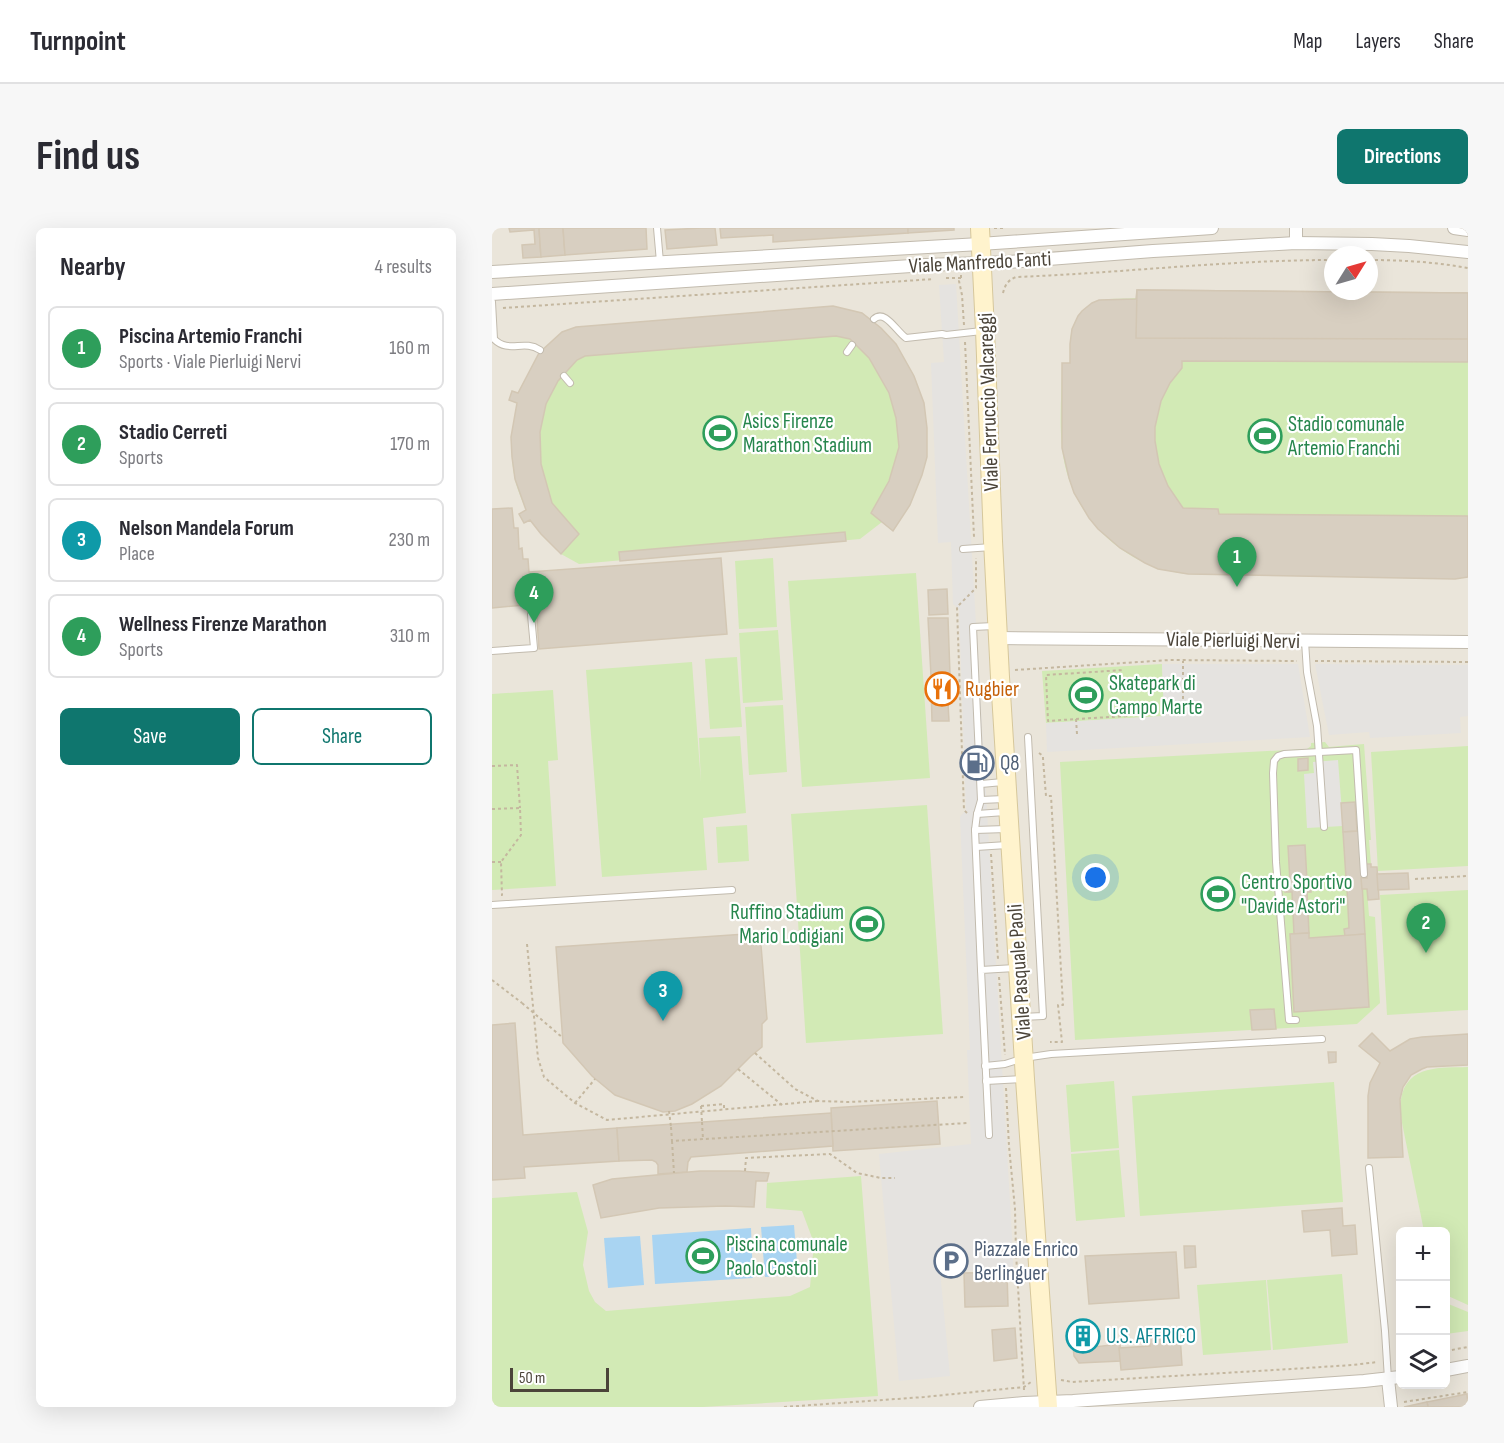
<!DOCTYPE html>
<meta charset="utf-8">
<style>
:root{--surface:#fff;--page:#f7f7f7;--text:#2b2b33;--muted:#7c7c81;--line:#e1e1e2;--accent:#0f766e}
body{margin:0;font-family:"Sofia Sans Condensed",sans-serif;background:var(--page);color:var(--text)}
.controls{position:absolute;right:18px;bottom:18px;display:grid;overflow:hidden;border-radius:9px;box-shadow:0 6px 24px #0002}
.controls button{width:54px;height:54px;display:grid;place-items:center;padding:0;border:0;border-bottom:2px solid var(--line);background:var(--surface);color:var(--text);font:30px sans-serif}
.compass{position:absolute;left:832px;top:18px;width:54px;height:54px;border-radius:50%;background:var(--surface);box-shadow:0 6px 24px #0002;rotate:53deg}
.scale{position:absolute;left:18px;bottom:15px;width:99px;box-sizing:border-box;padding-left:6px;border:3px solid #4b4439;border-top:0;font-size:16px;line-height:21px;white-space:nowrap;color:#4b4439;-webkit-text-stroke:4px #fff;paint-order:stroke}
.you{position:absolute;left:604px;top:650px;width:21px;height:21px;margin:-15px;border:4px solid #fff;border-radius:50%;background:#1a73e8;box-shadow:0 0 0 9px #1a73e833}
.badge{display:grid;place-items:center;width:39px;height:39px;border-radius:50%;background:var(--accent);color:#fff;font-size:20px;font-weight:700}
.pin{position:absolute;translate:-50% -50px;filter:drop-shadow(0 2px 3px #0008)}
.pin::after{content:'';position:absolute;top:32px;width:21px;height:18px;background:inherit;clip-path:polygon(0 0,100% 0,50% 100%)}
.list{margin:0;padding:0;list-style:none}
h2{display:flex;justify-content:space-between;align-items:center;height:78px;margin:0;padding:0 24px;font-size:26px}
h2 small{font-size:20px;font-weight:400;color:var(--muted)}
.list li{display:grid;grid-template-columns:39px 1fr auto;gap:18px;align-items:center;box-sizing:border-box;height:84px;margin:0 12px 12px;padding:0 12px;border:2px solid var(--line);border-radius:9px}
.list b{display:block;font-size:22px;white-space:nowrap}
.list p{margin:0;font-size:20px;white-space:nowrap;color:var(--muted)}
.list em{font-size:20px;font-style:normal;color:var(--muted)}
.actions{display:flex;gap:12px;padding:18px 24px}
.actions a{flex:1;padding:14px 0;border:2px solid var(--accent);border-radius:9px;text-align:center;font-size:21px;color:var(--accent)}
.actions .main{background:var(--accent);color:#fff}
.icon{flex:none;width:33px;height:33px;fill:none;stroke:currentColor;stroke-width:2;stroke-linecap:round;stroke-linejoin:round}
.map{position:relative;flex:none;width:976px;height:1179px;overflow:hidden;border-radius:9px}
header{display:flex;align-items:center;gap:36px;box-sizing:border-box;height:84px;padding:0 30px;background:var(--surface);border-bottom:2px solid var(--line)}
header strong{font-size:28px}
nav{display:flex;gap:33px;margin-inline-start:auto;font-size:21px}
.intro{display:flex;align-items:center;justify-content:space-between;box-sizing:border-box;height:144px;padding:0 36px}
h1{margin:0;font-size:42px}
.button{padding:15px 27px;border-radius:9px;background:var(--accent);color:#fff;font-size:21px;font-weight:700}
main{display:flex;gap:36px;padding:0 36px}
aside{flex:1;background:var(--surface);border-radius:9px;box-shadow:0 6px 24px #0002}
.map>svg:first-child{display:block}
</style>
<header>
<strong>Turnpoint</strong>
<nav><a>Map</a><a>Layers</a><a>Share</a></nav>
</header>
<div class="intro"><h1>Find us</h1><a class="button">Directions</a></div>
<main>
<aside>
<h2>Nearby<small>4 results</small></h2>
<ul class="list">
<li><span class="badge" style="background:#2e9e5b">1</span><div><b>Piscina Artemio Franchi</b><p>Sports · Viale Pierluigi Nervi</p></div><em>160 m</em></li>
<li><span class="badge" style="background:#2e9e5b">2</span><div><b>Stadio Cerreti</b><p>Sports</p></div><em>170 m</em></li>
<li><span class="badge" style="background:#0f9aa8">3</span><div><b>Nelson Mandela Forum</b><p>Place</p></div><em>230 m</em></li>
<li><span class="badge" style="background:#2e9e5b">4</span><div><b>Wellness Firenze Marathon</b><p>Sports</p></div><em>310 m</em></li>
</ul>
<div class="actions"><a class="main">Save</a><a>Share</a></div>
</aside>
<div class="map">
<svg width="976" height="1179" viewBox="0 0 976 1179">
<rect width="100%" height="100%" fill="#f6f3ec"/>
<path fill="#eae5da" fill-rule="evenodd" d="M0,0H976V1179H0ZM841,27H877V63H841ZM908,1004H954V1156H908Z"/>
<g fill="#d2eab5">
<path d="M645,62L976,65V349L963,351L696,346C629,340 576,285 570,219C567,191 570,163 570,135H578C578,112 576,93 597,79C602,76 605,73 610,72C621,70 633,71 644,70Z"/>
<path d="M341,78L370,85L389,100L404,116L422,148L435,229L430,247L418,277L401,303L390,294L368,311L87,336L69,326L49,306L38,292L32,295L27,286L34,282C30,272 25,261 23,251C17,225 21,200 25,175L17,172L20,163L26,165L47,125L70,104L84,99Z"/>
<polygon points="281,330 285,399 247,401 243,333"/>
<polygon points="424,345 438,550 310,559 296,353"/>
<polygon points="286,402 291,472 251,475 247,405"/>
<polygon points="245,429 250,499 218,501 213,431"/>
<polygon points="200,434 209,555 207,510 248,508 254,585 211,590 215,642 110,649 94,442"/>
<polygon points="670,436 673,488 554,495 550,443"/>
<polygon points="61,462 66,532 56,533 64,658 0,662 0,466"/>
<polygon points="291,477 295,544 257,547 253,479"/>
<polygon points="833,514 837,519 872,516 879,612 877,612 879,636 874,637 875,650 869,650 875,661 877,688 883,689 888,775 865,796 583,812 568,534 815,521 819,518 819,515"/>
<polygon points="976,518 976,638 886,643 879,524"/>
<polygon points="435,577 451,806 314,815 299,586"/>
<polygon points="255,597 257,633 226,635 224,599"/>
<polygon points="976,662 976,782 895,787 888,667"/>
<path d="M976,839V1077L954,1067V1004L932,1003L909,890C909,884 908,877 909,871C915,836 950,840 976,839Z"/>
<polygon points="622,853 627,920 579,924 574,857"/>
<polygon points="842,854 851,974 648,988 640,868"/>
<polygon points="627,922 633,989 584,993 579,926"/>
<polygon points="369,948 386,1168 211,1179 0,1179 0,970 85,964 96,1004 91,1037 97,1063 103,1074 114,1083 298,1068 318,1059 322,1015 310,983 274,980 275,955"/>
<polygon points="850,1046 856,1115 781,1122 775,1052"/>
<polygon points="774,1052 779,1122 711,1127 705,1057"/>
<polygon points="954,1075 976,1084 976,1103 954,1106"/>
</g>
<g fill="#e5e3e0">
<polygon points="464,56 521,1025 521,1041 448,1043 458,1148 407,1153 387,926 479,916 475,822 478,822 468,589 474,582 467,381 461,376 459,314 446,315 439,135 452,134 447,57"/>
<polygon points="670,436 806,436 818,509 555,524 554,495 672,488"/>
<polygon points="823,436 976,437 976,488 968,489 969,505 878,510 877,504 837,507"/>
<polygon points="846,532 851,598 815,600 812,546 822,545 821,534"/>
</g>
<g fill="#a9d4f2">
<polygon points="302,997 306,1046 273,1049 269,999"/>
<polygon points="259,1000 261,1050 163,1056 160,1007"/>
<polygon points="148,1008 152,1057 116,1060 112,1010"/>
</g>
<g fill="#d8cfc1" stroke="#d3c7b4" stroke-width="1.5">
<polygon points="17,0 47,0 49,29 31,30 30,17 43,16 42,2 18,4"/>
<polygon points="47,0 71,0 73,27 49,29"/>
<polygon points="71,0 154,0 155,21 73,27"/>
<polygon points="209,0 223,0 225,17 175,21 173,2"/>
<polygon points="228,0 416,0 416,5 281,14 281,7 229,10"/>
<polygon points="416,0 462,0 462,2 416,5"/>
<polygon points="645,62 976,65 976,134 690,133 690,140 678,155 669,173 663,199 663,213 667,236 676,258 691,280 726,281 727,286 976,288 976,349 963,351 696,346 666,341 653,335 628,320 606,301 597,290 582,265 577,250 570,220 570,135 578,135 578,116 580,101 586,88 590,83 600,75 607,72 644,71"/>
<polygon points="645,62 976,65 976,111 644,110"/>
<polygon points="341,78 370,85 389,100 404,116 422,148 432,175 435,200 435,229 430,247 418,277 401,303 379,285 397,253 407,219 404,190 397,165 377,130 358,111 344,108 93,128 85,132 66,153 54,176 48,204 49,236 60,275 87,306 69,326 49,306 38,292 32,295 27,286 34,282 23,251 20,229 19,209 25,175 17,172 20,163 26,165 47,125 70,104 84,99"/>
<polygon points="20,280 22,300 26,300 27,321 30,320 31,331 36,331 37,344 229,330 235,406 47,421 44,376 0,380 0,281"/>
<polygon points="353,304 354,313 128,333 127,324"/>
<polygon points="455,361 456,386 437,387 436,362"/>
<polygon points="436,390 456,390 458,447 439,448"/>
<polygon points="459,456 460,475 456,475 457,493 440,493 439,457"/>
<polygon points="473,530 480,530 481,546 474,546"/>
<polygon points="816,530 816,542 806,543 806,531"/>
<polygon points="863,574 865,603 851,604 849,575"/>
<polygon points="867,603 873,706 853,708 852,701 857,700 855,661 850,662 849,650 854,650 851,604"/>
<polygon points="813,617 815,653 819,653 819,664 815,664 817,705 802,706 800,664 793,664 793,655 798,654 796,618"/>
<polygon points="874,636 879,636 879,639 885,639 887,671 876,672 875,661 870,661 869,650 875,650"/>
<polygon points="916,645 917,661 886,662 885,646"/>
<polygon points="268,705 275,791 270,796 270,819 259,828 229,858 200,876 183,883 171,884 123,867 100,848 71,815 64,719"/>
<polygon points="817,705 817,710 873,706 877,779 802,784 798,706"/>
<polygon points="782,781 784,801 760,802 758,782"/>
<polygon points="23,795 31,907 125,900 127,933 32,939 33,950 0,952 0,797"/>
<polygon points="880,805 898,823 918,811 930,809 976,806 976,837 935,839 930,841 919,847 911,859 908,871 911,929 876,930 876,868 878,855 888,835 867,818"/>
<polygon points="836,824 844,824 844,834 837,835"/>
<polygon points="445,873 448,916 341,923 339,880"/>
<polygon points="339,885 341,918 199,929 196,934 195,944 166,946 166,937 164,934 160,932 127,933 125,900"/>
<polygon points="208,943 247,943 277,945 275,953 264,953 262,979 233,978 167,980 109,990 101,957 120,951"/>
<polygon points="850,980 851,998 863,997 865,1026 840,1028 838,1002 812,1004 810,983"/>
<polygon points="692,1018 703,1018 704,1039 693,1040"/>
<polygon points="684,1024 687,1070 597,1076 593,1028"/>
<polygon points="515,1044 516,1078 473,1079 472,1045"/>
<polygon points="601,1098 602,1119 628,1116 629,1133 587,1135 582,1128 579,1099"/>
<polygon points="523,1100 525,1130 502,1133 500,1102"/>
<polygon points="688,1107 690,1137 629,1142 627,1120 658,1118 657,1110"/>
<polygon points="975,1166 976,1179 936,1179 935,1174"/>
<polygon points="935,1174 936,1179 912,1179"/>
</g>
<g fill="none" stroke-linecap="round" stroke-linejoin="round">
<defs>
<g id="lane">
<polyline points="165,0 168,34"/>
<path d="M0,74L2,111C17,126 31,111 48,122"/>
<path d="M382,91C393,81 404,103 414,110L450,106L454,107L490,103"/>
<polyline points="355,124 360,117"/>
<polyline points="72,148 78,155"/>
<polyline points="471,321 500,319"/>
<polyline points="813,413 815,444 825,498 832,599"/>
<polyline points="0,423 42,420 39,387"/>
<polyline points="484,462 505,460"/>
<polyline points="489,556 511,554"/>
<polyline points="489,572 512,571"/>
<polyline points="485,586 513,584"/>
<polyline points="483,602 514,601"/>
<polyline points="484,619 515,617"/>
<polyline points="0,677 240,662"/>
<polyline points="489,742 483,602 485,586 489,572 481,399 502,398"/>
<polyline points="530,789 551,788 536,509"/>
<polyline points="804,792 797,792 784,634 781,545 782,533 786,528 792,526 864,522 872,646"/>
<polyline points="493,838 513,836 532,830 559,826 830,811"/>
<polyline points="494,853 532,851"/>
<polyline points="497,907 489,742 523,740"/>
<polyline points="877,940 893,1103 896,1151"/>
</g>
<g id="street">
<polyline points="804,0 804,15"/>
<polyline points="962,0 976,2"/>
<polyline points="0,44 488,16 720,0"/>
<polyline points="0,66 434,37 516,34 661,23 804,15 880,16 917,18 976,24"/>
<polyline points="506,410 976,414"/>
<polyline points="954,1142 976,1138"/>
<polyline points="896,1151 899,1179"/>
<polyline points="488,1179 532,1175 581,1173 872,1153 908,1149"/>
</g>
<polyline id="secondary" points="488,0 493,102 501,313 508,449 533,851 556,1179"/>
</defs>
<use href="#lane" stroke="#c2bbae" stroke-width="8"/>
<use href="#street" stroke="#c2bbae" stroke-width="14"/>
<use href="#secondary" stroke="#d6c79b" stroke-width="20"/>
<g stroke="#c4b79f" stroke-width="2" stroke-dasharray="3 3" stroke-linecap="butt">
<polyline points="502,0 511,0"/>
<path d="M877,32C910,32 943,34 976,40"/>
<polyline points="469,47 469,50 467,53 470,67 472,97"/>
<polyline points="454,50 469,50"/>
<path d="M511,65C513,57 516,52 524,49C630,45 735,32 841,32"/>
<polyline points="11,80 442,51"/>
<polyline points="473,114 482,309"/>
<polyline points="823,433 976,434"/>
<polyline points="523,442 678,432 805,433"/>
<polyline points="691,477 691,433"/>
<polyline points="584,491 635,488"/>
<polyline points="585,506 584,491 556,493 554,447 632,442"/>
<polyline points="547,525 551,528 551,531 554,568 559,568 571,777 566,777 570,814 558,814"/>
<polyline points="0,538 25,537 28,580"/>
<polyline points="0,581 28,580 29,607 9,634 10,667 9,667"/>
<polyline points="475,585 472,582 465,379 484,360 484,330"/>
<polyline points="499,626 506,731"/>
<polyline points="0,634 9,634"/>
<polyline points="923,651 976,648"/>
<polyline points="35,716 46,830 52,849 83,875 115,892 326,873"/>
<polyline points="507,749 513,827"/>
<polyline points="0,752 30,775"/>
<polyline points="263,825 303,861 326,873 357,874 473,869"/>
<polyline points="246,841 290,877"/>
<polyline points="514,860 517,918 523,981 524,1025 532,1162"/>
<polyline points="83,875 103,851"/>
<polyline points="209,878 232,876 232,882"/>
<polyline points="210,894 211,911"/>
<polyline points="179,899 180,913 475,895"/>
<polyline points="180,913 182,945"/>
<polyline points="253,943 254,930 338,926 365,945 389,950 403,950"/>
<polyline points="954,1123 976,1119"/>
<polyline points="569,1152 580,1154 799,1141 860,1137 886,1134"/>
<polyline points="912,1174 976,1164"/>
<polyline points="292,1179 432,1169 532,1159 539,1154"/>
</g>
<use href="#lane" stroke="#fff" stroke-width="6"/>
<use href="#street" stroke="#fff" stroke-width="12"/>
<use href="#secondary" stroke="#fff3cd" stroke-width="18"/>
<g stroke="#c4b79f" stroke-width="2" stroke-dasharray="3 3" stroke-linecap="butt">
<polyline points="30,775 71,810"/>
<polyline points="209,878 210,894"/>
<polyline points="177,883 179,899"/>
</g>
</g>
<defs>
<symbol id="stadium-ring" viewBox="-11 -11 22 22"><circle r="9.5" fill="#fff" stroke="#2e9e5b" stroke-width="1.5"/><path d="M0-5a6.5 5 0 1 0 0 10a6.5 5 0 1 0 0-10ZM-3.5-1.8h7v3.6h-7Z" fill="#2e9e5b"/></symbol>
<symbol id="restaurant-ring" viewBox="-11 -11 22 22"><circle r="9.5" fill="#fff" stroke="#e8710a" stroke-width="1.5"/><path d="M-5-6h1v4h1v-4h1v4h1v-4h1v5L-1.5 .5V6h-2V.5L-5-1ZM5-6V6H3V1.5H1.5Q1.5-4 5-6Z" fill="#e8710a"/></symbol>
<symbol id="fuel-ring" viewBox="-11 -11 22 22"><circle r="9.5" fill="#fff" stroke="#5c6f8a" stroke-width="1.5"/><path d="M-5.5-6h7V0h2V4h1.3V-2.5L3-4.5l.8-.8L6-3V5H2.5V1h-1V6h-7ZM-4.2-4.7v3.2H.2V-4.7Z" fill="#5c6f8a"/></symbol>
<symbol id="parking-ring" viewBox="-11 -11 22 22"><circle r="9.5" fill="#fff" stroke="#5c6f8a" stroke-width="1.5"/><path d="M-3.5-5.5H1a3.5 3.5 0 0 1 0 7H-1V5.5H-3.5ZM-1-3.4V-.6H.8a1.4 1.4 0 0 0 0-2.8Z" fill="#5c6f8a"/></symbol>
<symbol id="building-ring" viewBox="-11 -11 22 22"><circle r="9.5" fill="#fff" stroke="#0f9aa8" stroke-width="1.5"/><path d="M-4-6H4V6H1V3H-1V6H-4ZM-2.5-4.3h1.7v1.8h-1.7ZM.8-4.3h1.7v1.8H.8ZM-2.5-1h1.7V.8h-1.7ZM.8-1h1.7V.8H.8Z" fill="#0f9aa8"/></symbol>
</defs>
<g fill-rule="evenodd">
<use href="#stadium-ring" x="209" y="186" width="38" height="38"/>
<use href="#stadium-ring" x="754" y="189" width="38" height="38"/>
<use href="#restaurant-ring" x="431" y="442" width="38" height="38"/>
<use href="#stadium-ring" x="575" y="448" width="38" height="38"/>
<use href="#fuel-ring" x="466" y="516" width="38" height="38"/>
<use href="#stadium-ring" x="707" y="647" width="38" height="38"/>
<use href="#stadium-ring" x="356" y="677" width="38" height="38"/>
<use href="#stadium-ring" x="192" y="1009" width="38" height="38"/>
<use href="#parking-ring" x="440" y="1014" width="38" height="38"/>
<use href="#building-ring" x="572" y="1089" width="38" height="38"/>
</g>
<g text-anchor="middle" stroke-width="4.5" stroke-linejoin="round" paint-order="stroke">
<g font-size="21" fill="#4b4439" stroke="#fff">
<text transform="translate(488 34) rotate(-3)" y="7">Viale Manfredo Fanti</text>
<text transform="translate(496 174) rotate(-92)" y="7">Viale Ferruccio Valcareggi</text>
<text transform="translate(741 412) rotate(1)" y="7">Viale Pierluigi Nervi</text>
<text transform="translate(527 744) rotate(-94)" y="7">Viale Pasquale Paoli</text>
</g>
<g font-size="21" fill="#27864d" stroke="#fff" text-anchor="start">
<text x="251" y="200">Asics Firenze<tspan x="251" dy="24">Marathon Stadium</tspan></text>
<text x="796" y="203">Stadio comunale<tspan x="796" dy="24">Artemio Franchi</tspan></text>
<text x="617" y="462">Skatepark di<tspan x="617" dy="24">Campo Marte</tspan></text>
<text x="749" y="661">Centro Sportivo<tspan x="749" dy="24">"Davide Astori"</tspan></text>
<text x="352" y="691" text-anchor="end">Ruffino Stadium<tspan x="352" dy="24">Mario Lodigiani</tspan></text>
<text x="234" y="1023">Piscina comunale<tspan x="234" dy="24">Paolo Costoli</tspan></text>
</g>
<g font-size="21" fill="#c56008" stroke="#fff" text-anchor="start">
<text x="473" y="468">Rugbier</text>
</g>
<g font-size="21" fill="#4e5e75" stroke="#fff" text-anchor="start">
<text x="508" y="542">Q8</text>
<text x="482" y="1028">Piazzale Enrico<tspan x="482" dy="24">Berlinguer</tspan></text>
</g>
<g font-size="21" fill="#0d838f" stroke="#fff" text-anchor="start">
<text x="614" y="1115">U.S. AFFRICO</text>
</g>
</g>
</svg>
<div class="controls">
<button>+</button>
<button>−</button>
<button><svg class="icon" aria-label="layers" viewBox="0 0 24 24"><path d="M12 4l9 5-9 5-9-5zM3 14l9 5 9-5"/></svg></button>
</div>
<svg class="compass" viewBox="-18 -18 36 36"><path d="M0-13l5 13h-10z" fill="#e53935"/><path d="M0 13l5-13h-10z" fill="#7c7c81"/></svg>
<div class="scale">50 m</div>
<div class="you"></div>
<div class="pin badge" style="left:745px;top:359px;background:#2e9e5b">1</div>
<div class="pin badge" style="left:934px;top:725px;background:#2e9e5b">2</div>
<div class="pin badge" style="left:171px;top:793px;background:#0f9aa8">3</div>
<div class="pin badge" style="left:42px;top:395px;background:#2e9e5b">4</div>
</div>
</main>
